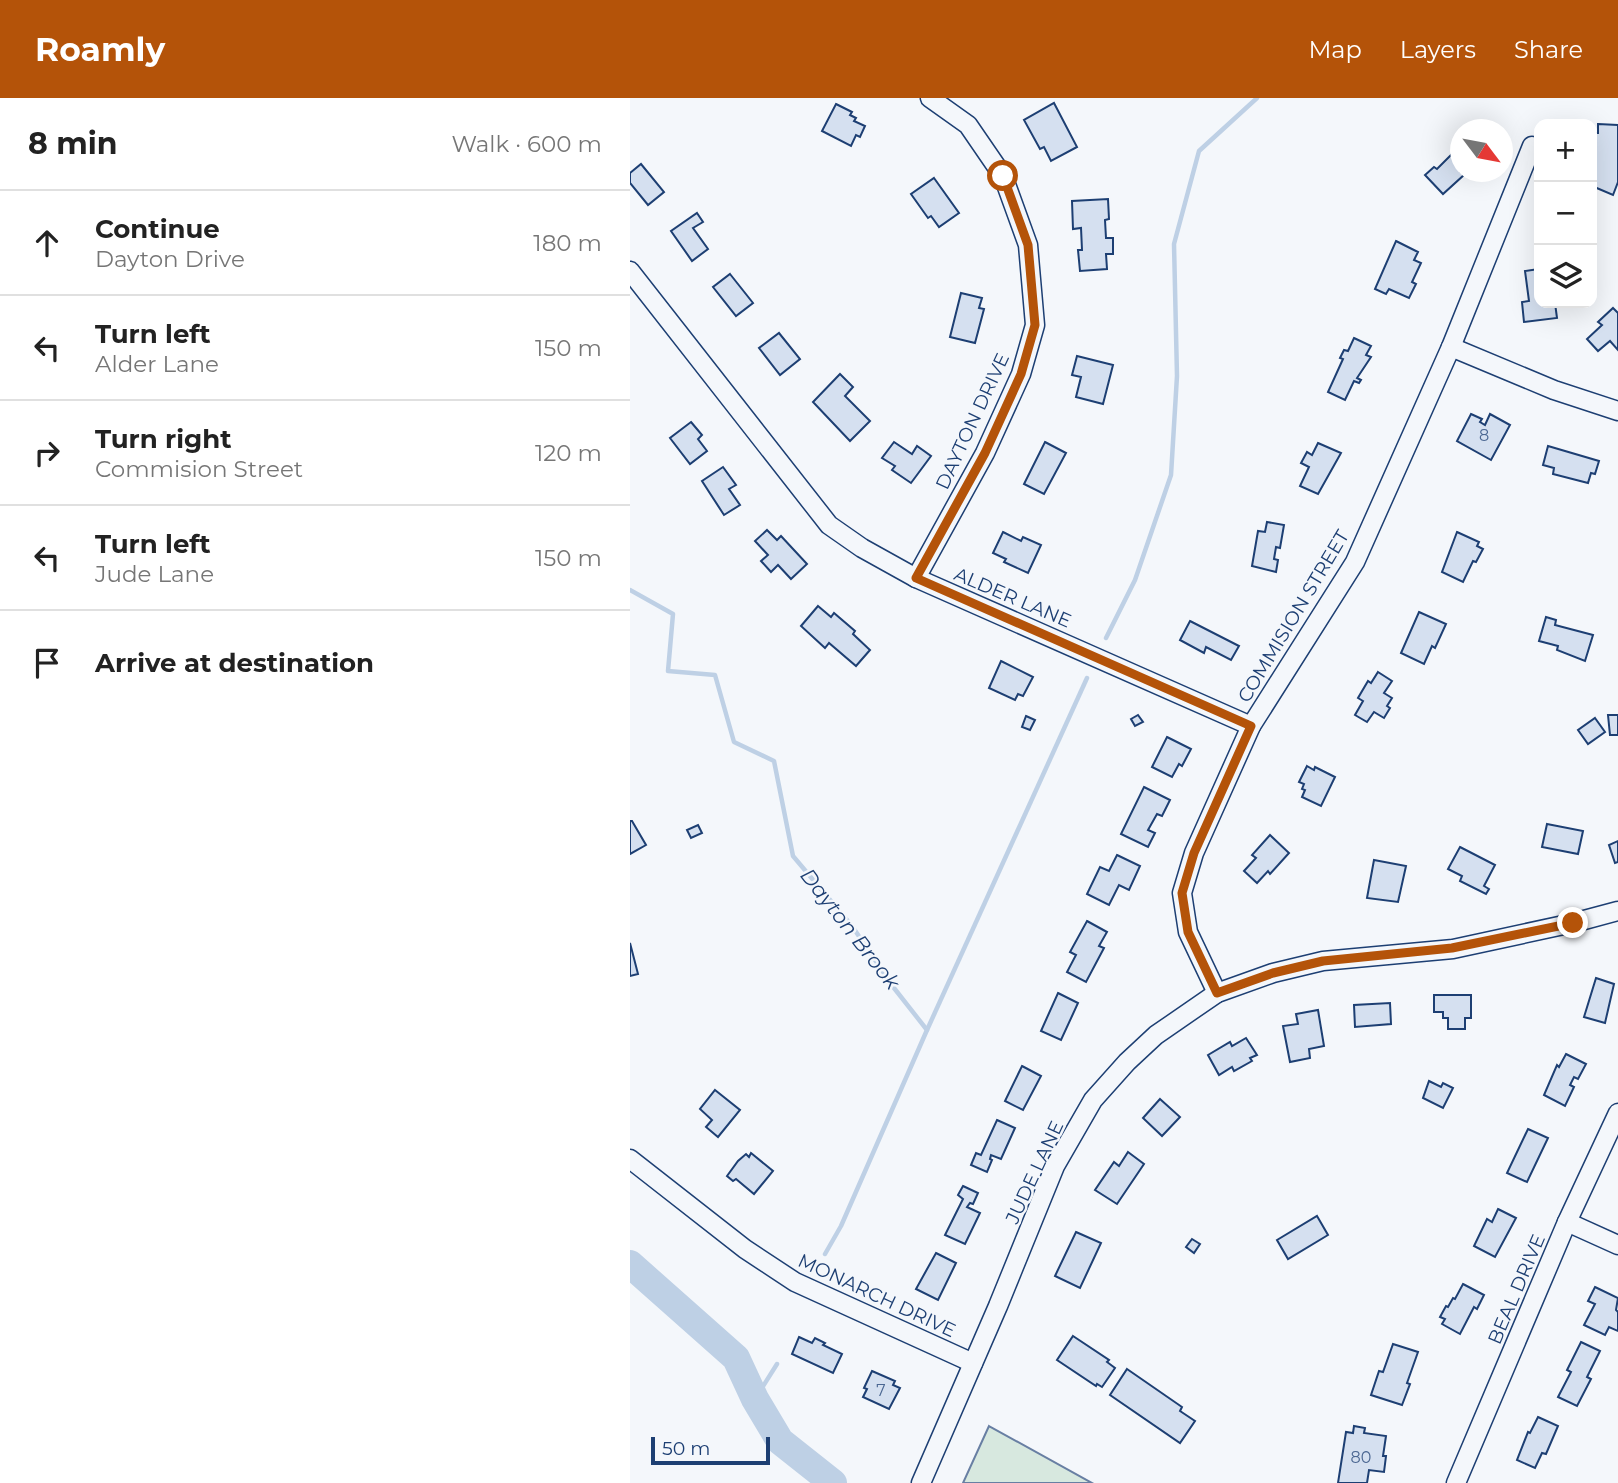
<!DOCTYPE html>
<meta charset="utf-8">
<style>
:root{--surface:#fff;--page:#f2f2f2;--text:#222;--muted:#767676;--line:#e0e0e0;--accent:#b45309}
body{margin:0;font-family:Montserrat,sans-serif;background:var(--page);color:var(--text)}
.controls{position:absolute;right:21px;top:21px;display:grid;overflow:hidden;border-radius:14px;box-shadow:0 7px 28px #0002}
.controls button{width:63px;height:63px;display:grid;place-items:center;padding:0;border:0;border-bottom:2px solid var(--line);background:var(--surface);color:var(--text);font:35px sans-serif}
.compass{position:absolute;left:820px;top:21px;width:63px;height:63px;border-radius:50%;background:var(--surface);box-shadow:0 7px 28px #0002;rotate:122deg}
.scale{position:absolute;left:21px;bottom:18px;width:119px;box-sizing:border-box;padding-left:7px;border:4px solid #1d3f73;border-top:0;font-size:19px;line-height:24px;white-space:nowrap;color:#1d3f73;-webkit-text-stroke:5px #f4f7fb;paint-order:stroke}
.stop{position:absolute;width:21px;height:21px;margin:-16px;border:5px solid #b45309;border-radius:50%;background:#fff}
.stop.end{background:#b45309;border-color:#fff;box-shadow:0 2px 7px #0008}
.list{margin:0;padding:0;list-style:none}
h2{display:flex;justify-content:space-between;align-items:center;height:91px;margin:0;padding:0 28px;font-size:30px}
h2 small{font-size:23px;font-weight:400;color:var(--muted)}
.list li{display:grid;grid-template-columns:46px 1fr auto;gap:21px;align-items:center;box-sizing:border-box;height:105px;padding:0 28px;border-top:2px solid var(--line)}
.list b{display:block;font-size:26px;white-space:nowrap}
.list p{margin:0;font-size:23px;white-space:nowrap;color:var(--muted)}
.list em{font-size:23px;font-style:normal;color:var(--muted)}
.icon{flex:none;width:38px;height:38px;fill:none;stroke:currentColor;stroke-width:2;stroke-linecap:round;stroke-linejoin:round}
.map{position:relative;flex:none;width:988px;height:1385px;overflow:hidden}
header{display:flex;align-items:center;gap:42px;box-sizing:border-box;height:98px;padding:0 35px;background:var(--accent);color:#fff}
header strong{font-size:33px}
nav{display:flex;gap:38px;margin-inline-start:auto;font-size:24px}
main{display:flex}
aside{flex:1;background:var(--surface)}
.map>svg:first-child{display:block}
</style>
<header>
<strong>Roamly</strong>
<nav><a>Map</a><a>Layers</a><a>Share</a></nav>
</header>
<main>
<aside>
<h2>8 min<small>Walk · 600 m</small></h2>
<ul class="list">
<li><svg class="icon" aria-label="ahead" viewBox="0 0 24 24"><path d="M12 20V5M6 11l6-6 6 6"/></svg><div><b>Continue</b><p>Dayton Drive</p></div><em>180 m</em></li>
<li><svg class="icon" aria-label="left" viewBox="0 0 24 24"><path d="M17 20v-9H6M10 6l-5 5 5 5"/></svg><div><b>Turn left</b><p>Alder Lane</p></div><em>150 m</em></li>
<li><svg class="icon" aria-label="right" viewBox="0 0 24 24"><path d="M7 20v-9h11M14 6l5 5-5 5"/></svg><div><b>Turn right</b><p>Commision Street</p></div><em>120 m</em></li>
<li><svg class="icon" aria-label="left" viewBox="0 0 24 24"><path d="M17 20v-9H6M10 6l-5 5 5 5"/></svg><div><b>Turn left</b><p>Jude Lane</p></div><em>150 m</em></li>
<li><svg class="icon" aria-label="arrive" viewBox="0 0 24 24"><path d="M6 21V4h12l-3 4 3 4H6"/></svg><div><b>Arrive at destination</b></div></li>
</ul>
</aside>
<div class="map">
<svg width="988" height="1385" viewBox="0 0 988 1385">
<rect width="100%" height="100%" fill="#f4f7fb"/>
<polygon fill="#d7e8df" stroke="#687fa3" stroke-width="2" points="359,1328 462,1385 333,1385"/>
<g fill="none" stroke-linecap="round" stroke-linejoin="round">
<g stroke="#bed0e5" stroke-width="4.5">
<polyline points="0,492 43,516 38,573 85,577 104,644 144,663 163,758 222,828 264,890 297,932 211,1128 195,1156"/>
<polyline points="476,540 505,482 541,377 547,278 544,146 569,53 627,0"/>
<polyline points="297,932 457,580"/>
<polyline points="125,1301 147,1266"/>
</g>
<polyline stroke="#bed0e5" stroke-width="28" points="0,1166 106,1260 125,1301 150,1343 203,1385"/>
</g>
<g fill="#d5e0f0" stroke="#1d3f73" stroke-width="2">
<polygon points="424,5 447,49 421,63 414,49 410,51 394,22"/>
<polygon points="206,6 222,14 220,17 226,20 224,23 235,28 230,39 226,37 221,48 192,33"/>
<polygon points="968,26 988,27 988,84 983,97 962,88 964,40 965,35 968,35"/>
<polygon points="830,48 830,74 835,76 813,96 795,77 804,69 807,71"/>
<polygon points="11,66 34,94 18,107 0,85 0,75"/>
<polygon points="304,80 329,115 309,129 301,118 298,120 281,96"/>
<polygon points="478,101 479,121 475,122 476,140 483,140 483,156 476,156 477,171 450,173 448,152 452,152 451,130 443,131 442,103"/>
<polygon points="67,115 73,124 63,130 78,151 62,163 41,133"/>
<polygon points="766,143 788,154 784,162 791,165 782,184 786,186 779,200 759,191 756,196 745,191"/>
<polygon points="909,171 909,205 925,205 927,220 894,224 892,204 899,203 895,173"/>
<polygon points="100,176 123,205 106,218 83,189"/>
<polygon points="331,195 352,200 349,210 354,211 345,245 320,239"/>
<polygon points="983,210 988,215 988,252 980,243 968,253 957,241 972,227 968,224"/>
<polygon points="149,235 170,261 150,277 129,250"/>
<polygon points="724,240 741,248 736,257 741,259 727,280 731,282 729,285 724,283 715,302 698,294 713,261 710,260 714,252 718,253"/>
<polygon points="447,258 483,267 473,306 446,299 451,279 442,277"/>
<polygon points="210,276 223,289 215,298 240,323 220,343 183,304"/>
<polygon points="841,316 852,321 850,324 855,327 860,316 880,327 861,362 827,343"/>
<polygon points="61,324 72,337 68,341 77,353 60,366 40,340"/>
<polygon points="264,344 282,356 287,348 301,358 281,385 262,372 265,368 252,360"/>
<polygon points="415,344 436,355 414,396 394,386"/>
<polygon points="688,345 711,355 688,396 670,388 679,369 671,365 677,354 682,357"/>
<polygon points="918,348 969,363 965,376 961,375 958,385 923,376 924,370 913,367"/>
<polygon points="93,369 106,387 99,391 110,407 94,417 72,383"/>
<polygon points="637,424 654,427 650,450 646,449 644,461 648,462 646,474 622,468 628,433 635,434"/>
<polygon points="137,432 147,442 151,438 177,466 161,481 148,467 141,474 131,463 138,457 125,443"/>
<polygon points="373,434 391,443 393,439 411,447 398,475 374,464 376,461 363,455"/>
<polygon points="827,434 849,444 847,448 853,451 846,464 843,463 833,484 812,474"/>
<polygon points="188,508 201,519 204,515 225,533 223,536 240,552 226,568 199,545 195,550 171,528"/>
<polygon points="789,514 816,526 805,550 802,548 794,566 771,555"/>
<polygon points="916,519 926,522 925,527 963,537 955,563 927,552 928,548 909,543"/>
<polygon points="560,523 609,548 601,562 576,549 574,555 550,542"/>
<polygon points="371,563 403,579 393,598 388,596 385,602 359,590"/>
<polygon points="748,574 762,583 754,595 762,600 757,608 760,610 754,620 744,614 737,624 725,617 733,603 728,600 738,583 741,585"/>
<polygon points="508,617 513,624 505,628 501,621"/>
<polygon points="978,617 988,617 988,637 980,637"/>
<polygon points="396,618 405,622 400,632 392,629"/>
<polygon points="965,620 975,634 958,646 948,632"/>
<polygon points="537,639 561,651 552,668 549,666 542,679 522,669"/>
<polygon points="677,668 684,672 685,669 705,679 691,708 672,699 675,692 672,691 674,686 669,684"/>
<polygon points="514,689 540,702 532,718 527,716 518,732 525,735 518,749 491,736"/>
<polygon points="0,723 2,723 16,747 0,756"/>
<polygon points="917,726 953,733 948,756 912,749"/>
<polygon points="68,727 72,735 61,740 57,732"/>
<polygon points="640,737 659,755 640,776 638,773 627,785 614,773 626,760 622,757"/>
<polygon points="988,743 988,764 985,765 979,747"/>
<polygon points="830,749 865,767 854,788 859,791 856,796 830,783 832,778 818,771"/>
<polygon points="487,757 510,768 499,792 489,787 479,807 457,796 470,769 479,773"/>
<polygon points="744,762 776,768 768,804 737,800"/>
<polygon points="457,823 477,834 469,848 474,850 456,884 437,874 446,857 440,854"/>
<polygon points="0,845 8,876 0,878"/>
<polygon points="966,880 984,886 975,925 954,919"/>
<polygon points="428,895 448,905 431,942 411,933"/>
<polygon points="804,897 841,897 841,920 835,920 835,931 818,931 818,920 813,920 813,914 804,914"/>
<polygon points="760,905 761,926 725,929 724,907"/>
<polygon points="688,912 694,948 679,951 680,960 660,964 653,928 668,926 666,916"/>
<polygon points="616,940 627,957 620,960 622,963 604,973 602,969 589,977 578,957 600,944 602,948"/>
<polygon points="936,956 956,966 948,981 944,979 940,987 944,989 935,1008 914,997 927,967 929,969"/>
<polygon points="392,968 411,978 393,1012 375,1003"/>
<polygon points="799,983 811,989 813,985 823,990 813,1010 793,1000"/>
<polygon points="85,992 110,1012 88,1039 76,1029 82,1022 70,1011"/>
<polygon points="530,1001 550,1019 532,1038 513,1020"/>
<polygon points="367,1022 385,1030 371,1061 361,1057 360,1061 362,1062 357,1074 341,1067 346,1055 351,1057"/>
<polygon points="898,1031 918,1040 897,1084 877,1075"/>
<polygon points="498,1054 514,1066 487,1106 465,1092 484,1064 489,1068"/>
<polygon points="121,1055 143,1073 124,1096 106,1081 103,1083 97,1078 108,1063 116,1056 119,1059"/>
<polygon points="333,1088 348,1095 343,1106 340,1105 337,1109 350,1115 335,1146 315,1137 333,1101 328,1097"/>
<polygon points="868,1111 886,1120 865,1159 844,1148 857,1121 862,1124"/>
<polygon points="687,1118 698,1137 658,1161 647,1142"/>
<polygon points="446,1134 471,1145 450,1190 425,1178"/>
<polygon points="562,1141 570,1146 564,1155 556,1149"/>
<polygon points="306,1155 326,1165 308,1202 286,1191"/>
<polygon points="833,1186 854,1197 847,1211 844,1209 830,1236 812,1226 815,1221 810,1219 816,1208 818,1209 823,1200 825,1201"/>
<polygon points="965,1189 988,1200 986,1212 988,1214 988,1233 979,1229 975,1237 954,1227 965,1206 958,1203"/>
<polygon points="443,1238 479,1262 477,1264 485,1270 472,1289 467,1286 466,1288 427,1262"/>
<polygon points="169,1239 182,1245 185,1240 195,1245 193,1247 212,1256 203,1275 162,1256"/>
<polygon points="951,1244 970,1253 957,1279 961,1281 947,1308 928,1299 941,1274 937,1272"/>
<polygon points="763,1246 788,1254 777,1285 780,1286 772,1307 741,1297 749,1273 753,1274"/>
<polygon points="497,1271 552,1309 550,1313 565,1323 550,1345 480,1297"/>
<polygon points="242,1273 265,1283 263,1287 270,1290 259,1311 233,1299 237,1291 234,1290"/>
<polygon points="908,1319 928,1328 916,1356 912,1355 905,1370 887,1362 898,1334 900,1335"/>
<polygon points="724,1328 735,1330 734,1335 756,1338 753,1358 756,1358 754,1374 739,1372 737,1385 708,1385 716,1334 723,1335"/>
</g>
<g fill="none" stroke-linecap="round" stroke-linejoin="round">
<defs>
<g id="minor">
<polyline points="0,173 199,427 232,450 286,480 621,628"/>
<polyline points="821,249 924,292 988,313"/>
<polyline points="286,480 355,355 391,276 405,227 398,147 373,78 338,27 300,0"/>
<polyline points="587,895 558,834 552,795 564,755 621,628 725,464 821,249 902,48"/>
<polyline points="0,1061 115,1151 165,1184 343,1265"/>
<polyline points="937,1124 988,1147"/>
<polyline points="291,1385 368,1208 425,1068 463,1002 497,964 526,937 587,895 643,875 693,863 823,851 943,825 988,813"/>
<polyline points="826,1385 937,1124 988,1015"/>
</g>
</defs>
<use href="#minor" stroke="#1d3f73" stroke-width="21"/>
<use href="#minor" stroke="#f4f7fb" stroke-width="18"/>
</g>
<g fill="none" stroke-linecap="round" stroke-linejoin="round">
<polyline stroke="#b45309" stroke-width="9" points="373,78 398,147 405,227 391,276 355,355 286,480 621,628 564,755 552,795 558,834 587,895 643,875 693,863 822,850 943,825"/>
</g>
<g text-anchor="middle" stroke-width="5" stroke-linejoin="round" paint-order="stroke">
<g font-size="16" fill="#4b6792">
<text x="854" y="343">8</text>
<text x="251" y="1298">7</text>
<text x="731" y="1365">80</text>
</g>
<g font-size="19" fill="#1d3f73" stroke="#f4f7fb">
<text transform="translate(342 323) rotate(-65)" y="7">DAYTON DRIVE</text>
<text transform="translate(383 499) rotate(23)" y="7">ALDER LANE</text>
<text transform="translate(663 518) rotate(-59)" y="7">COMMISION STREET</text>
<text transform="translate(404 1074) rotate(-65)" y="7">JUDE LANE</text>
<text transform="translate(886 1191) rotate(-67)" y="7">BEAL DRIVE</text>
<text transform="translate(247 1197) rotate(25)" y="7">MONARCH DRIVE</text>
</g>
<g font-size="21" font-style="italic" fill="#1d3f73" stroke="#f4f7fb">
<text transform="translate(220 831) rotate(52)" y="7">Dayton Brook</text>
</g>
</g>
</svg>
<div class="controls">
<button>+</button>
<button>−</button>
<button><svg class="icon" aria-label="layers" viewBox="0 0 24 24"><path d="M12 4l9 5-9 5-9-5zM3 14l9 5 9-5"/></svg></button>
</div>
<svg class="compass" viewBox="-18 -18 36 36"><path d="M0-13l5 13h-10z" fill="#e53935"/><path d="M0 13l5-13h-10z" fill="#767676"/></svg>
<div class="scale">50 m</div>
<div class="stop" style="left:373px;top:78px"></div>
<div class="stop end" style="left:943px;top:825px"></div>
</div>
</main>
